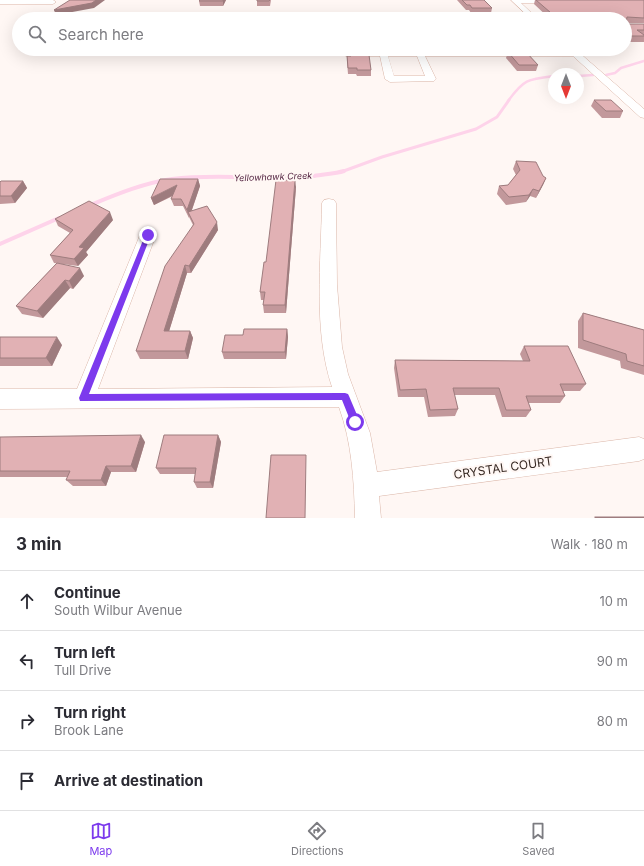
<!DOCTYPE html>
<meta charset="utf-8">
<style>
:root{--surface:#fff;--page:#f7f7f7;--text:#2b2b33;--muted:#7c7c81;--line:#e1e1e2;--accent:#7c3aed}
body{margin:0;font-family:Inter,sans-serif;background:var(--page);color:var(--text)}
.compass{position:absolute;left:548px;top:68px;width:36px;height:36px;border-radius:50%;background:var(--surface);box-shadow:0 4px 16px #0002;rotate:180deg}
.stop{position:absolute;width:12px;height:12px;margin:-9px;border:3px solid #7c3aed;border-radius:50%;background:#fff}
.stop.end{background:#7c3aed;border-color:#fff;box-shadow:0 1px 4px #0008}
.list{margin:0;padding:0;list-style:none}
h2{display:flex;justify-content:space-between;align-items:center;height:52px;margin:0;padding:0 16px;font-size:17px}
h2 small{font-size:13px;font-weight:400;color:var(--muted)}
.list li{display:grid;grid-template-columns:26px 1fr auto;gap:12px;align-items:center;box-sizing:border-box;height:60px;padding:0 16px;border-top:1px solid var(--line)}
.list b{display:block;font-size:15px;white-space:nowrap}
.list p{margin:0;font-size:13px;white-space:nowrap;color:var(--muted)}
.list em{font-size:13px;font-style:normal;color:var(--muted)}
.icon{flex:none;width:22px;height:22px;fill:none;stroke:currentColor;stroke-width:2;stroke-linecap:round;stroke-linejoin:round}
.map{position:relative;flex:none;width:644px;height:518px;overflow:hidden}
.search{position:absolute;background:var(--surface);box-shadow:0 4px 16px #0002;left:12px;right:12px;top:12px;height:44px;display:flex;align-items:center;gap:10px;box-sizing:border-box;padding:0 14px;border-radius:22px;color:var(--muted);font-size:15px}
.sheet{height:292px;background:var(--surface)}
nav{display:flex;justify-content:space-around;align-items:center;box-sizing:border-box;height:56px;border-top:1px solid var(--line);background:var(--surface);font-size:11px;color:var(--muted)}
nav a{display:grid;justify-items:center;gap:2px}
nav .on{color:var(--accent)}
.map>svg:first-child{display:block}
</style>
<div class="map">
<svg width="644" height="518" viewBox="0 0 644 518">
<rect width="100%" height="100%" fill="#fff7f4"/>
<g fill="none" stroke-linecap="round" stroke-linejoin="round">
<g stroke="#fed3ea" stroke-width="2.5">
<polyline points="606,75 615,73 621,68 644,61"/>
<polyline points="578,76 593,75"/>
<path d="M508,101C524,79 528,79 554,76"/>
</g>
<polyline stroke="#fed3ea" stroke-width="3" points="341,172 382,157 476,129 497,117 509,100"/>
<g stroke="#fed3ea" stroke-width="4">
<path d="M88,206C115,195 143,183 172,179C219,173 267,181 314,176C324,174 334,174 344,171"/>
<polyline points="0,244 59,218"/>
</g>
<defs>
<g id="minor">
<polygon points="0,0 53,0 56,2 53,4 0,4"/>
<polygon points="511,0 558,0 559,1 556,3 521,3 538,19 531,19"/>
<path d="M566,49H575L644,109V118L640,117L573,56H425L436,79L434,81L390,82L385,79L380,56H346L342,54L346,52H568ZM388,56H417L425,76H394Z"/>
<path d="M329,199L334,200L336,203L337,285L342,347L348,374L370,433L377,472L639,437L644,439V459L639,461L379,496L381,518H355C354,480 352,443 339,407L0,409V389H77L140,235L143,232L148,230L153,232L156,235L98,389L332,387C313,331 321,262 322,203L324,200Z"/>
</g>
</defs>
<use href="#minor" stroke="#dbb6a8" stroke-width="1"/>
<use href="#minor" fill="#fff" fill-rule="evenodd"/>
</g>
<g fill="#c2989b">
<polygon points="200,0 226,0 223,6 200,6 199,1"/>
<polygon points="271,0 270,6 257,6 257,1"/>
<polygon points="457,0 484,0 492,8 491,13 471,13 469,10 466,10"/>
<polygon points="535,0 644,0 644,23 626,23 627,24 644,24 644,42 625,42 625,19 550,19 534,4"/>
<polygon points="508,52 538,65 536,71 517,71 506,58"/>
<polygon points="347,56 371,70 371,76 357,76 356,74 348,74 347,62"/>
<polygon points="594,100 623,111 620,118 602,118 591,106"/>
<polygon points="516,161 546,178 543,185 536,198 530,196 526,202 506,205 497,194 499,186 508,185 516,175 513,169"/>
<polygon points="198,179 200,186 192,210 218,230 191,273 187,273 169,331 190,331 193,338 188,359 140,359 136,351 193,225 189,217 189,218 183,206 174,206 171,199 173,196 154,205 151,198"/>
<polygon points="23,181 27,188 15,203 0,204 0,182"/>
<polygon points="296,187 286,313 264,313 263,305 264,300 261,300 260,292 266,262"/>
<polygon points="55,219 113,220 86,252 88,255 78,266 54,263 50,255 70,233 58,226"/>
<polygon points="57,263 84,276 73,289 70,288 43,318 22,314 16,306"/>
<polygon points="583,313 644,330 644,375 621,368 620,361 578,348 578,321"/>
<polygon points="287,329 288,337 286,359 224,359 222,352 243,335"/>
<polygon points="0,337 62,345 52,366 0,366"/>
<polygon points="524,346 586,384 580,391 563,391 565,396 560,403 528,403 531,410 526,417 502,417 495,395 454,395 458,409 455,416 428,417 424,397 398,397 394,368 395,360 523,361 520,354"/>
<polygon points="218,435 221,442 213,488 197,488 194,482 195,474 160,474 156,468"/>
<polygon points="0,437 145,442 136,472 111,472 106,486 73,486 66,480 68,477 0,477"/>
</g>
<g fill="#9e7c7e">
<polygon points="96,0 105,0 94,8 56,15 54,10"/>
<polygon points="223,0 226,0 223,6"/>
<polygon points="546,178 543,185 536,198 539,191"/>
<polygon points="198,179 200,186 190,215 188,212 189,218 187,210"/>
<polygon points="295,180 296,187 286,313 285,305"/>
<polygon points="23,181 27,188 15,203 11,196"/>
<polygon points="177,185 179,192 154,205 151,198"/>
<polygon points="533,189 530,196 526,202 529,195"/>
<polygon points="110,212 113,220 86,252 88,255 78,266 74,259 79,247"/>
<polygon points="217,222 218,230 191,273 189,266"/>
<polygon points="185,265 187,273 167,338 164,331"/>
<polygon points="80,268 84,276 73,289 69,281"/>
<polygon points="65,280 70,288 43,318 37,311"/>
<polygon points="287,329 288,337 286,359 285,352"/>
<polygon points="190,331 193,338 188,359 185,351"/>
<polygon points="57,337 62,345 52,366 46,358"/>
<polygon points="141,435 145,442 136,472 131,466"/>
<polygon points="218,435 221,442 213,488 210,482"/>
<polygon points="106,466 111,472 106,486 101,480"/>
</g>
<g fill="#e1b1b4" stroke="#9e7c7e">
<polygon points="70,0 96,0 92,3 54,10"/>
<polygon points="200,0 223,0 223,1 199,1"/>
<polygon points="257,0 270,0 269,1 257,1"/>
<polygon points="462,0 484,0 492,8 472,8 470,5 467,5"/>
<polygon points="536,0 644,0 644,18 627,17 626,23 627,24 644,24 644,30 637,30 644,35 644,36 625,36 625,19 558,19"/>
<polygon points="354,52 366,52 366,55 369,55 371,70 357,70 357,68 348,68 347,56 351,56 351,54 354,54"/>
<polygon points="508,52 526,52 538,65 519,65"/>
<polygon points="594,100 611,100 623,111 606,111"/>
<polygon points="516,161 536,162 543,176 546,178 539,191 533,189 529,195 509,197 499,186 508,185 520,170"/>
<polygon points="160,179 198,179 187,210 181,199 171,199 177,185 151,198"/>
<polygon points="276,180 295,180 285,305 263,305 265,292 260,292 264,262 266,262"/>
<polygon points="1,181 23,181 11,196 0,196 0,182"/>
<polygon points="89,201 110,212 79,247 84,248 74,259 50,255 73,230 55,219"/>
<polygon points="207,206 217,222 189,266 185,265 164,331 190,331 185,351 136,351 165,266 194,224 188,212"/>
<polygon points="57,263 80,268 69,281 65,280 37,311 16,306"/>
<polygon points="583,313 644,330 644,366 627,361 626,354 583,340"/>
<polygon points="244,329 287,329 285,352 222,352 225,335 243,335"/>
<polygon points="0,337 57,337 46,358 0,358"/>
<polygon points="524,346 568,346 586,384 560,384 565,396 526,396 531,410 506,410 499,388 453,388 458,409 430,410 426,389 400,390 395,360 530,361"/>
<polygon points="141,435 131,466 106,466 101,480 66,480 70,471 0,471 0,437"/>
<polygon points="164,435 218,435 210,482 194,482 196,468 156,468"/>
<polygon points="271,455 306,455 305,518 266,518"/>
<rect x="595" y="517" width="49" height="1"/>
</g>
<polygon fill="#7c3aed" points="146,233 151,235 89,394 345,393 348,394 349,396 360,422 358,425 355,426 352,425 342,400 80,401 79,398"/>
<g text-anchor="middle" stroke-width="4" stroke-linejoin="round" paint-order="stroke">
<g font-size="9" font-style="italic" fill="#4e1c3b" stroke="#fff7f4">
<text transform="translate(273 177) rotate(-2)" y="3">Yellowhawk Creek</text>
</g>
<g font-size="12" fill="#382a24" stroke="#fff7f4">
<text transform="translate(503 468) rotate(-8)" y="4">CRYSTAL COURT</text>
</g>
</g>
</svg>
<svg class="compass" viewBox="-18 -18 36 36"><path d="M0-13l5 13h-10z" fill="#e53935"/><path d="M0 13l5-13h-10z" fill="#7c7c81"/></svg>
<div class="stop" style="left:355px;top:422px"></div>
<div class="stop end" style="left:148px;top:235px"></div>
<div class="search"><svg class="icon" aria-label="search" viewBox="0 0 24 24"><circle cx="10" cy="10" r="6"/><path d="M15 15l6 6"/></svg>Search here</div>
</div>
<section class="sheet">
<h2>3 min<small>Walk · 180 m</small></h2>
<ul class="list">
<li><svg class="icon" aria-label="ahead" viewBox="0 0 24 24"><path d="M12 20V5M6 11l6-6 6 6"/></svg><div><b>Continue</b><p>South Wilbur Avenue</p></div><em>10 m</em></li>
<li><svg class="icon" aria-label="left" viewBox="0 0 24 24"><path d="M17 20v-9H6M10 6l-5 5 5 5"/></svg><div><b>Turn left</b><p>Tull Drive</p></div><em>90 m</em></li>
<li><svg class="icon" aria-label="right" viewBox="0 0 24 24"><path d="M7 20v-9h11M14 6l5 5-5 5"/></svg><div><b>Turn right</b><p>Brook Lane</p></div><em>80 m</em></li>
<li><svg class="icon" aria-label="arrive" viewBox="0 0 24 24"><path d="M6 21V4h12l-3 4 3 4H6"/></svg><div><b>Arrive at destination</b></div></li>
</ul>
</section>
<nav>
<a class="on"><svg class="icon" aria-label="map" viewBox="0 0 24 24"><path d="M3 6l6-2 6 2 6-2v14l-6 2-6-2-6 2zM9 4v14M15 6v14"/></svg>Map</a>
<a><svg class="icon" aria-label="directions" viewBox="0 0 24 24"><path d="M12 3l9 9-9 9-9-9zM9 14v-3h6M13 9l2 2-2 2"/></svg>Directions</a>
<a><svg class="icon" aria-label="saved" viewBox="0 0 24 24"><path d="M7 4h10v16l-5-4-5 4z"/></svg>Saved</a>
</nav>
